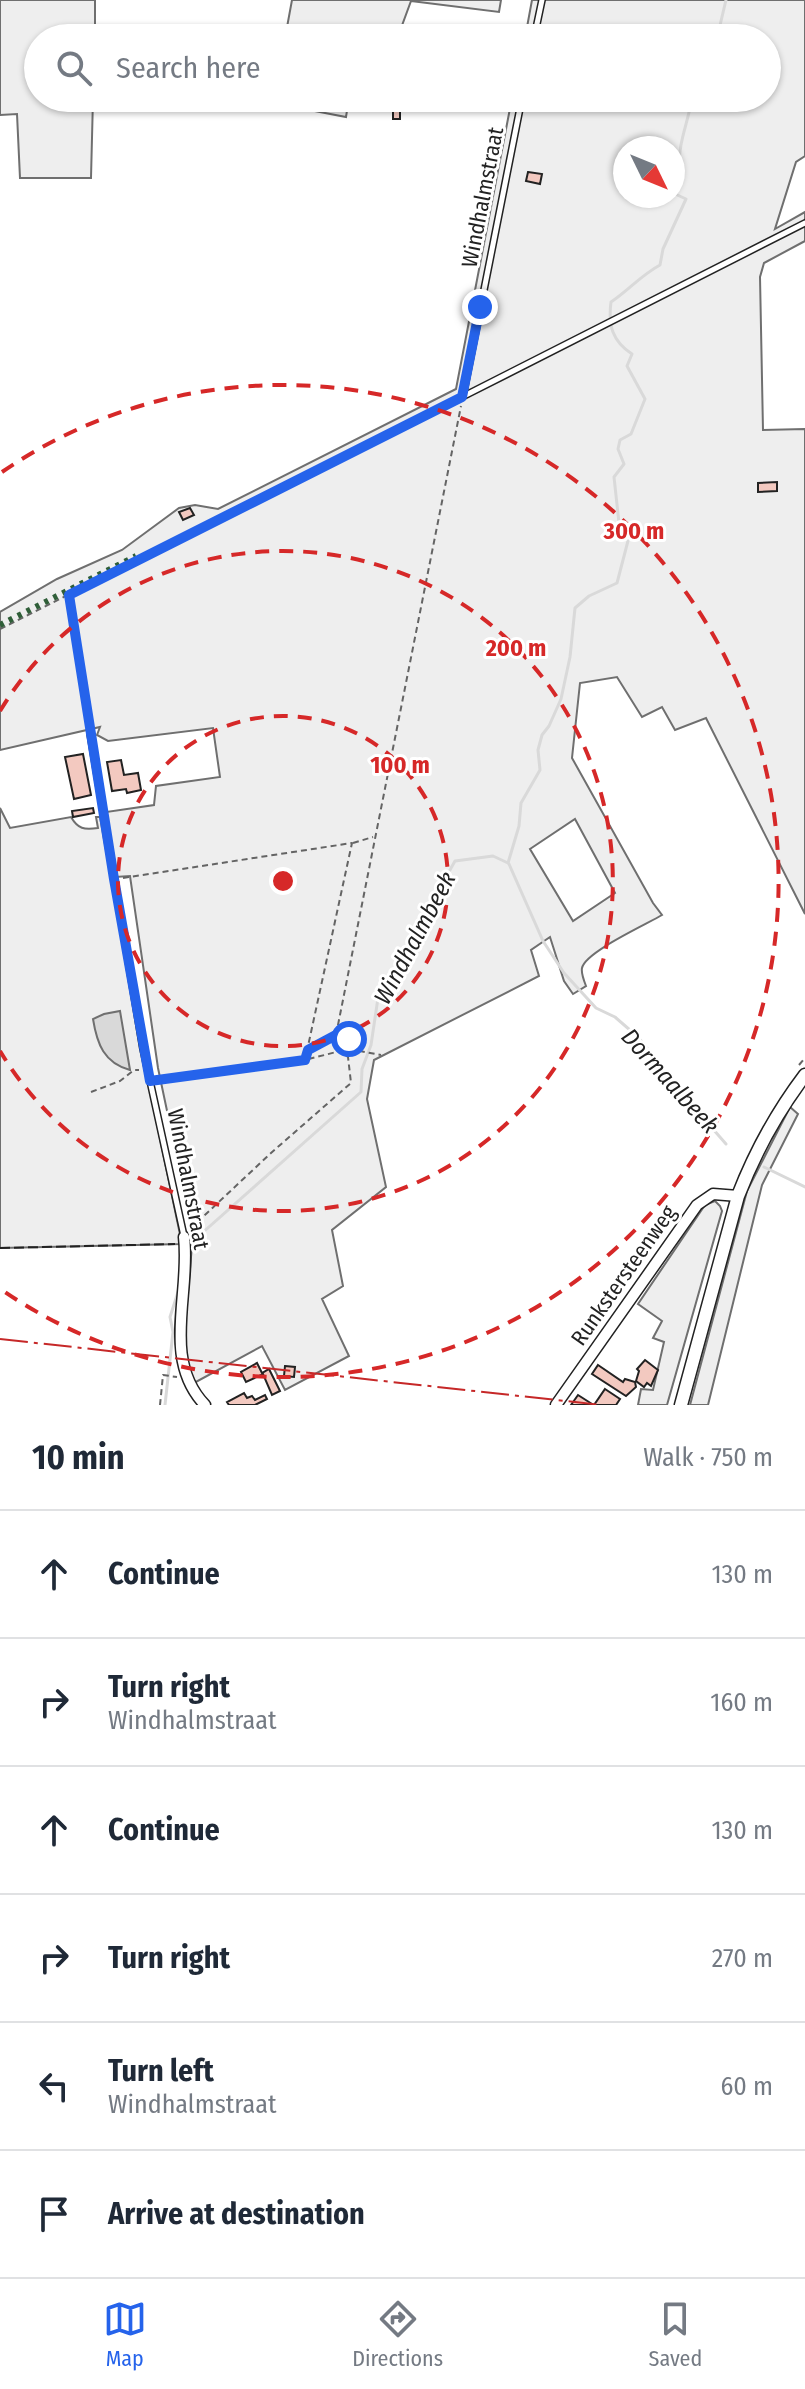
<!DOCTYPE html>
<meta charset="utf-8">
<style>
:root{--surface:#fff;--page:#f6f6f7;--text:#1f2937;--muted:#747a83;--line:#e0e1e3;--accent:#2563eb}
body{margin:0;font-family:"Fira Sans Condensed",sans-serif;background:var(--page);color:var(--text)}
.compass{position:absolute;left:613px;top:136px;width:72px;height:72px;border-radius:50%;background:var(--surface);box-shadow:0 2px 6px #0004;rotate:133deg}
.stop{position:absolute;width:24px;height:24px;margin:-18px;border:6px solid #2563eb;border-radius:50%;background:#fff}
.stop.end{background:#2563eb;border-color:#fff;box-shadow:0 2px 8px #0008}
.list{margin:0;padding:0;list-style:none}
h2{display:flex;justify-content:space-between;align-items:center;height:104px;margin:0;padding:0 32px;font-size:34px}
h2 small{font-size:26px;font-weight:400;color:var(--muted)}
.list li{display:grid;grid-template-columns:52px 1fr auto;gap:24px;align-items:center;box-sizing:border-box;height:128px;padding:0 32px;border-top:2px solid var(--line)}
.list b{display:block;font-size:30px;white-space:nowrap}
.list p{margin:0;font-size:26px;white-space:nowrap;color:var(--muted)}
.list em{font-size:26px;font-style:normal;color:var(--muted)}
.icon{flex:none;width:44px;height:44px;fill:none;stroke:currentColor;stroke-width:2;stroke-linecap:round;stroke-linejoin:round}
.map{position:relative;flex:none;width:805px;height:1405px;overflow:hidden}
.search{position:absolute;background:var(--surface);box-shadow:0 2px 6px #0004;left:24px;right:24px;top:24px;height:88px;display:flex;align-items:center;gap:20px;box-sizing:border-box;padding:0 28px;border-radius:44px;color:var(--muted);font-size:30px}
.sheet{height:872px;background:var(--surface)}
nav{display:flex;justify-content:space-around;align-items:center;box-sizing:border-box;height:112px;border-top:2px solid var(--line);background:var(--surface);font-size:22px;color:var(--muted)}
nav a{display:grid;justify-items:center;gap:4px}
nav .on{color:var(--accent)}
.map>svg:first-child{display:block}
</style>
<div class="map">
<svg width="805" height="1405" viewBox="0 0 805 1405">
<rect width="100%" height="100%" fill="#fff"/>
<g fill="#eee" stroke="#6f6f6f" stroke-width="2" fill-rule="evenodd">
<polygon points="0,0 95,0 95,38 38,38 38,98 93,98 91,178 20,178 17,114 0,115"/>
<polygon points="292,0 501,0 499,12 411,1 400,31 400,38 285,38"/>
<path d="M532,0H805V156L796,162L775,229L805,212V241L764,263L760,277L763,430L805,429V914L706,718L675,730L662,707L642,717L617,677L580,683L572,758L653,903L662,915C647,924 585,952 582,968C581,973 584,981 586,986L573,994L564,981L550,937L531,950L539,976L374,1060L367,1099L386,1187L332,1230L343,1286L322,1299L349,1356L285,1390L262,1346L194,1383L185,1359V1326L193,1234L158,1068L130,876L115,877L106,812L154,805L156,786L220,777L213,728L108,741L97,735L100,727L0,750V612L57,579L122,550L179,508L195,505L218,509L456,389L512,98H767V38H525ZM625,148H673V196H625ZM575,819L615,893L573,921L530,849Z"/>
<polygon points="274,98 349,98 346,117 273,103"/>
<path d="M0,808L10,828L71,817C78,829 84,830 98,828L96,817H100L147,1076L182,1244L0,1248Z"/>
<polygon points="790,1107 798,1114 762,1185 708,1405 690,1405 747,1191"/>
<polygon points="715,1201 720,1206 722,1211 667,1405 638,1405 641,1389 653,1390 664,1342 653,1338 662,1321 638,1304 705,1205"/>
</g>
<path fill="#d9d9d9" stroke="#6f6f6f" stroke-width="2" d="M120,1011L130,1070C104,1063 97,1044 93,1019L104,1014Z"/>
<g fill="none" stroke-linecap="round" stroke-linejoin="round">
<g stroke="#d9d9d9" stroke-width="3">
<polyline points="717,38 726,0"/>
<path d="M673,167L679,169C678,143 688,123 692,98"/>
<polyline points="509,864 543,941 564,973 596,1008 615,1017 638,1037 692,1105 726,1144"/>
<polyline points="764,1167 805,1187"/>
<path d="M192,1242L361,1092L362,1069L371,1045L378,998L455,861L493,856L508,863L519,826L521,803L540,770L538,750L542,735L549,726L561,699L570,657L575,608L589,596L617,583L629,537L619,523L614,477L624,464L618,449L620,440L631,434L645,399L627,366L632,354C612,341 608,325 611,302C629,290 640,276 660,265L663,249L686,199L673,193"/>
<polyline points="165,1405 173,1332 170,1317 179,1289"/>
</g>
</g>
<g fill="#f3c9c0" stroke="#222" stroke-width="2">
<polygon points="588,26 607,29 607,38 579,38 579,32 588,33"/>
<polygon points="393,102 400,103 400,119 393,119"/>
<polygon points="528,172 542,174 540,184 526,181"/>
<polygon points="777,482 777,491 758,492 758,483"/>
<polygon points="190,508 194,515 183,520 179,512"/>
<polygon points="83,754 91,795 74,799 65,757"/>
<polygon points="121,760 124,775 138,773 141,790 127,793 126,789 112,791 107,762"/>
<polygon points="93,808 94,813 73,817 72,811"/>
<polygon points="645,1360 658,1370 651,1386 647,1383 644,1387 636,1381 639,1371 637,1369"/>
<polygon points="257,1363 262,1373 269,1369 280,1391 272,1395 263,1374 246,1382 241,1372"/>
<polygon points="598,1365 623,1382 625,1379 635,1382 636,1387 626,1396 592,1374"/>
<polygon points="285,1366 295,1367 294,1377 284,1376"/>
<polygon points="605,1389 620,1399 616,1405 594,1405"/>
<polygon points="244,1393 247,1398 252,1396 255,1400 265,1395 267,1399 255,1405 229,1405 227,1402"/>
<polygon points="578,1395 592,1404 592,1405 571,1405"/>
</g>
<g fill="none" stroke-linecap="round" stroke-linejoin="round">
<defs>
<g id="service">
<polyline points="534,38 542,0"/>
<polyline points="463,396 522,98"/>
<polyline points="462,397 805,223"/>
<polyline points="90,733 143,1049 184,1236"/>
</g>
<g id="minor">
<path d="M184,1237C191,1293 161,1359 205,1405"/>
<polyline points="556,1405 697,1205 713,1194 738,1196"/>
</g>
<path id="tertiary" d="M681,1405L738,1196C755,1152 777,1112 805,1075"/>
</defs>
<use href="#service" stroke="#222" stroke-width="8"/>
<use href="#minor" stroke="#222" stroke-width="13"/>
<use href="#tertiary" stroke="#222" stroke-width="15"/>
<g stroke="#646464" stroke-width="2" stroke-dasharray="6 4" stroke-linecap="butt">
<polyline points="69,596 89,724"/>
<polyline points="0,629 457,400"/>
<polyline points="353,843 373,837"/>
<polyline points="123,878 352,843 305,1060 158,1080"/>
<polyline points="336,1035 461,406"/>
<polyline points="308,1049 336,1035 349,1039 360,1051 381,1055"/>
<polyline points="799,1065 805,1058"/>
<polyline points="91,1092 120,1081 134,1070 139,1070"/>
<polyline points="190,1229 271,1153 351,1083 348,1057 340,1051 305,1060"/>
<polyline points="160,1405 163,1375 177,1377"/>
</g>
<use href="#service" stroke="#fff" stroke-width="5"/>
<use href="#minor" stroke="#fff" stroke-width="10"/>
<use href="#tertiary" stroke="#fff" stroke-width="12"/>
<polyline stroke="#2f5e38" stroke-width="6" stroke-dasharray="4 6" stroke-linecap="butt" points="0,625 136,556"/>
<polyline stroke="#222" stroke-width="2" stroke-dasharray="10 4" stroke-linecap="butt" points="0,1248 175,1244"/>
<polyline stroke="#c62828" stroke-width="2" stroke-dasharray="28 6 4 6" stroke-linecap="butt" points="0,1339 602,1405"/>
</g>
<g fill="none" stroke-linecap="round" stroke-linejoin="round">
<polyline stroke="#2563eb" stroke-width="10" points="349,1039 336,1035 308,1050 305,1060 150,1081 114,879 69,595 462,397 480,307"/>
</g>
<g fill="none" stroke="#d62828" stroke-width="4" stroke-dasharray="14 10">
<circle cx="283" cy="881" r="165"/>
<path d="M0 711A330 330 0 1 1 0 1051"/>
<path d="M2 472A496 496 0 1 1 2 1290"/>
</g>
<g text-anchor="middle" stroke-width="6" stroke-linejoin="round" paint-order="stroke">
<g font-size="22" fill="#222" stroke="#fff">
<text transform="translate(482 197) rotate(-79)" y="8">Windhalmstraat</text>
<text transform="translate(189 1179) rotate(79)" y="8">Windhalmstraat</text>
<text transform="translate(623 1275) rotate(-55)" y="8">Runkstersteenweg</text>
</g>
<g font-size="24" font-style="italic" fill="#222" stroke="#fff">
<text transform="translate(415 938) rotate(-62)" y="8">Windhalmbeek</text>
<text transform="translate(670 1081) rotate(48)" y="8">Dormaalbeek</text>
</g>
</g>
<circle cx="283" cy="881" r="12" fill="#d62828" stroke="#fff" stroke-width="4"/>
<g font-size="24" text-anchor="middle" font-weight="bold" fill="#d62828" stroke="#fff" stroke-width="6" stroke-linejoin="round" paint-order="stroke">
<text x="634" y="539">300 m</text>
<text x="516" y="656">200 m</text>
<text x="400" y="773">100 m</text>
</g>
</svg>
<svg class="compass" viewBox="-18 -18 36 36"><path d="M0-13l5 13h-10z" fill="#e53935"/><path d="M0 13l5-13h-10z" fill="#747a83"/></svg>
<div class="stop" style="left:349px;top:1039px"></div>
<div class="stop end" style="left:480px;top:307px"></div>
<div class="search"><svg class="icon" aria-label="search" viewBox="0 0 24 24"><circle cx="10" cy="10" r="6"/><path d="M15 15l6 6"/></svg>Search here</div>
</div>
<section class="sheet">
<h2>10 min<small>Walk · 750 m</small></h2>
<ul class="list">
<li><svg class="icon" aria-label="ahead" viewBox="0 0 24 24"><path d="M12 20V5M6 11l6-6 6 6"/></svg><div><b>Continue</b></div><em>130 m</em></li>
<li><svg class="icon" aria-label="right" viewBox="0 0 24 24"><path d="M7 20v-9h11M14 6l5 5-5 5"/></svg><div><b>Turn right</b><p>Windhalmstraat</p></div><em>160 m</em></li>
<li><svg class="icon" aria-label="ahead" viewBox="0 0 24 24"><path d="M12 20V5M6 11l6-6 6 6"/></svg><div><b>Continue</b></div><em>130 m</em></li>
<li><svg class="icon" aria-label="right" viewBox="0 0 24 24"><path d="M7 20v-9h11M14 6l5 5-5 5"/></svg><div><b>Turn right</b></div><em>270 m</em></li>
<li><svg class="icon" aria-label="left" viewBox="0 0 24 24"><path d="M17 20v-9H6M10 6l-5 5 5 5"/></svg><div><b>Turn left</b><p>Windhalmstraat</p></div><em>60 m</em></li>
<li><svg class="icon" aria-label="arrive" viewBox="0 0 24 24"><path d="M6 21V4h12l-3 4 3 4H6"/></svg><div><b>Arrive at destination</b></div></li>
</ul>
</section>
<nav>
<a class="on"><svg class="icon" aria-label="map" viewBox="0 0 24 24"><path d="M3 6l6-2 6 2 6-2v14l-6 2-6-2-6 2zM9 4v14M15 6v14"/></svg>Map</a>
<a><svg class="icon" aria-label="directions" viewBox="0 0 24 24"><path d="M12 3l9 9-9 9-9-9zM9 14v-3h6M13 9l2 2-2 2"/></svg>Directions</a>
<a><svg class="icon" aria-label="saved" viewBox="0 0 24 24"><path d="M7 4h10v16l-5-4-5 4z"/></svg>Saved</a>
</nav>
